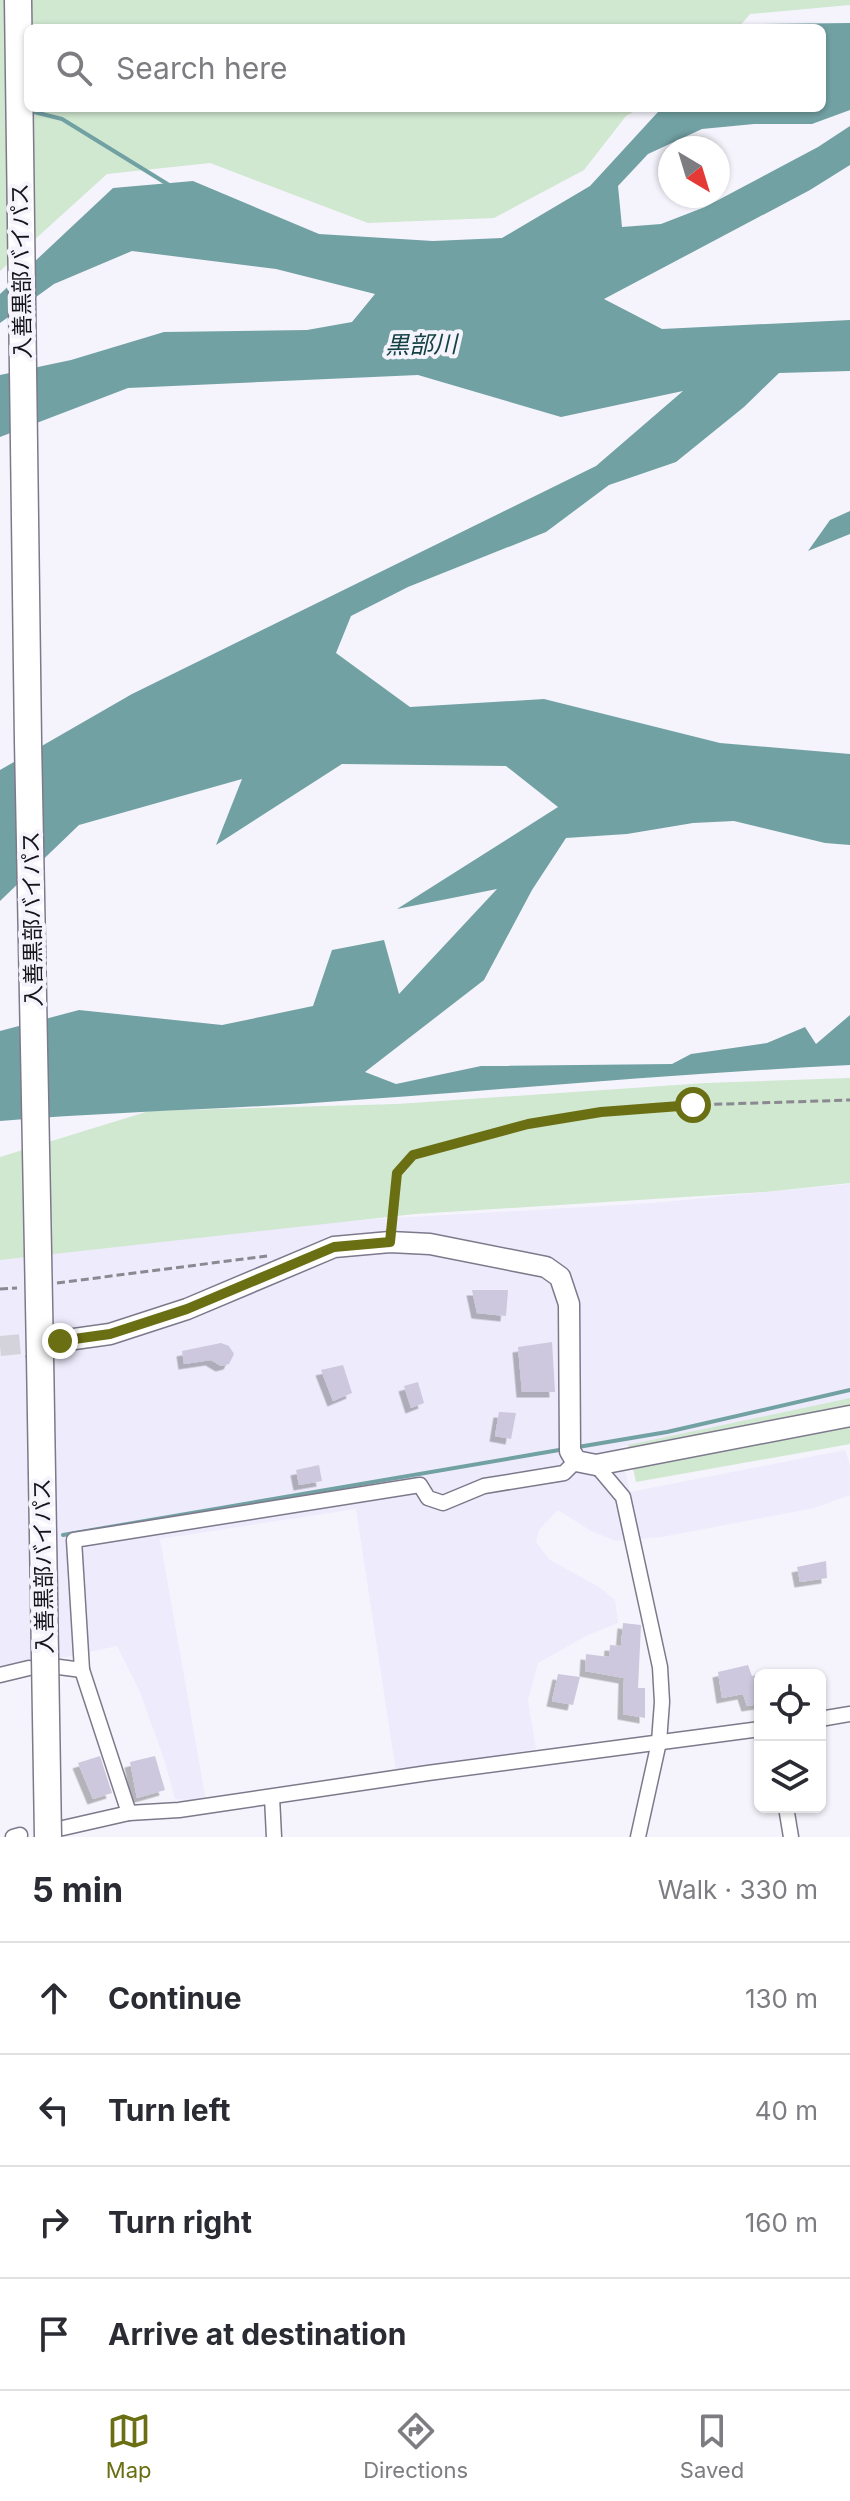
<!DOCTYPE html>
<meta charset="utf-8">
<style>
:root{--surface:#fff;--page:#f7f7f7;--text:#2b2b33;--muted:#7c7c81;--line:#e1e1e2;--accent:#6b6f13}
body{margin:0;font-family:Inter,"Noto Sans JP",sans-serif;background:var(--page);color:var(--text)}
.controls{position:absolute;right:24px;bottom:24px;display:grid;overflow:hidden;border-radius:12px;box-shadow:0 2px 6px #0004}
.controls button{width:72px;height:72px;display:grid;place-items:center;padding:0;border:0;border-bottom:2px solid var(--line);background:var(--surface);color:var(--text);font:40px sans-serif}
.compass{position:absolute;left:658px;top:136px;width:72px;height:72px;border-radius:50%;background:var(--surface);box-shadow:0 2px 6px #0004;rotate:142deg}
.stop{position:absolute;width:24px;height:24px;margin:-18px;border:6px solid #6b6f13;border-radius:50%;background:#fff}
.stop.end{background:#6b6f13;border-color:#fff;box-shadow:0 2px 8px #0008}
.list{margin:0;padding:0;list-style:none}
h2{display:flex;justify-content:space-between;align-items:center;height:104px;margin:0;padding:0 32px;font-size:34px}
h2 small{font-size:26px;font-weight:400;color:var(--muted)}
.list li{display:grid;grid-template-columns:52px 1fr auto;gap:24px;align-items:center;box-sizing:border-box;height:112px;padding:0 32px;border-top:2px solid var(--line)}
.list b{display:block;font-size:30px;white-space:nowrap}
.list em{font-size:26px;font-style:normal;color:var(--muted)}
.icon{flex:none;width:44px;height:44px;fill:none;stroke:currentColor;stroke-width:2;stroke-linecap:round;stroke-linejoin:round}
.map{position:relative;flex:none;width:850px;height:1837px;overflow:hidden}
.search{position:absolute;background:var(--surface);box-shadow:0 2px 6px #0004;left:24px;right:24px;top:24px;height:88px;display:flex;align-items:center;gap:20px;box-sizing:border-box;padding:0 28px;border-radius:12px;color:var(--muted);font-size:30px}
.sheet{height:552px;background:var(--surface)}
nav{display:flex;justify-content:space-around;align-items:center;box-sizing:border-box;height:112px;border-top:2px solid var(--line);background:var(--surface);font-size:22px;color:var(--muted)}
nav a{display:grid;justify-items:center;gap:4px}
nav .on{color:var(--accent)}
.map>svg:first-child{display:block}
</style>
<div class="map">
<svg width="850" height="1837" viewBox="0 0 850 1837">
<defs>
<filter id="shadow"><feDropShadow dx="-5.5" dy="5.5" stdDeviation="0" flood-color="#0004"/></filter>
</defs>
<rect width="100%" height="100%" fill="#f5f4fc"/>
<polygon fill="#eeebfc" points="850,1184 850,1398 620,1447 630,1492 845,1450 850,1465 850,1495 814,1508 662,1537 616,1541 591,1531 558,1510 539,1530 536,1542 550,1560 599,1587 615,1600 618,1623 586,1636 538,1663 528,1700 536,1749 396,1772 356,1509 160,1539 206,1801 175,1799 165,1762 140,1692 117,1646 0,1671 0,1260 343,1221 653,1203"/>
<g fill="#d0e7d0">
<polygon points="0,0 850,0 850,5 750,14 738,28 28,28 28,108 640,108 626,116 584,170 494,218 368,223 210,163 107,174 0,271"/>
<polygon points="850,1078 850,1183 765,1192 415,1214 0,1260 0,1157 149,1111 397,1104 706,1083"/>
<polygon points="850,1398 850,1444 636,1482 628,1445"/>
</g>
<g fill="#72a1a4">
<path d="M850,23V110L812,124H754L702,129L648,154L618,186L622,227L661,224L705,207L818,147L850,126V165L810,190L604,299L662,329L850,320V371L779,373L744,407L676,462L609,485L546,532L408,587L351,616L336,653L410,707L544,699L720,743L850,754V845L825,843L734,821L693,823L627,834L566,838L532,890L484,980L365,1072L396,1084L481,1066L672,1064L691,1054L767,1043L805,1027L816,1044L850,1015V1065C666,1074 482,1092 298,1104C198,1110 99,1113 0,1121V1031L79,1010L222,1025L313,1006L332,950L384,940L399,994L497,889L397,909L558,807L506,766L342,764L216,845L242,779L79,825L0,901V770L132,694L596,466L683,391L561,417L418,375L128,388L0,437V375L71,360L164,332L307,330L352,322L375,294L276,269L132,251L54,284L0,323V294L113,188L193,181L319,234L433,241L502,238L590,186L658,112L666,108H822V28H752L755,24Z"/>
<polygon points="850,511 850,534 808,551 830,520"/>
</g>
<g fill="none" stroke-linecap="round" stroke-linejoin="round">
<g stroke="#72a1a4" stroke-width="4">
<polyline points="30,111 62,119 169,185"/>
<polyline points="578,1447 667,1432 850,1390"/>
<polyline points="63,1535 565,1449"/>
</g>
</g>
<g fill="#cdc8dd" filter="url(#shadow)">
<polygon points="472,1290 508,1290 506,1316 477,1313"/>
<polygon points="552,1342 555,1392 522,1392 518,1347"/>
<polygon points="221,1343 229,1346 234,1354 229,1364 221,1366 211,1360 184,1364 182,1351"/>
<polygon points="343,1365 352,1393 333,1401 321,1370"/>
<polygon points="418,1382 424,1403 411,1408 404,1386"/>
<polygon points="499,1412 516,1413 511,1439 495,1436"/>
<polygon points="319,1465 322,1481 299,1485 296,1470"/>
<polygon points="826,1561 827,1578 800,1582 797,1567"/>
<polygon points="623,1623 641,1625 638,1688 645,1688 645,1718 623,1714 624,1678 585,1671 586,1654 609,1657 610,1645 621,1646"/>
<polygon points="748,1665 752,1676 760,1674 760,1704 747,1706 743,1694 722,1698 718,1672"/>
<polygon points="558,1674 580,1677 573,1705 552,1701"/>
<polygon points="100,1756 112,1793 93,1799 78,1763"/>
<polygon points="155,1756 165,1790 137,1798 130,1762"/>
</g>
<g fill="none" stroke-linecap="round" stroke-linejoin="round">
<polyline stroke="#d4d2da" stroke-width="20" stroke-dasharray="20 10" stroke-linecap="butt" points="0,1346 52,1341"/>
<defs>
<g id="street">
<polyline points="596,1465 623,1497 660,1667 662,1702 659,1742 638,1837"/>
<polyline points="59,1667 82,1670"/>
<polyline points="0,1675 29,1668"/>
<polyline points="820,1719 850,1714"/>
<polyline points="272,1797 274,1837"/>
<polyline points="786,1807 791,1837"/>
<polyline points="129,1813 82,1670 74,1540 420,1485 428,1498 443,1503 484,1486 564,1473 576,1461"/>
<polyline points="63,1828 129,1813 179,1810 428,1773 760,1729"/>
<polyline points="13,1837 20,1835"/>
</g>
<polyline id="secondary" points="60,1341 110,1334 187,1309 334,1247 390,1242 430,1244 546,1267 560,1277 569,1304 570,1451 576,1461 596,1465 850,1416"/>
<polyline id="highway" points="18,0 28,741 40,1355"/>
</defs>
<use href="#street" stroke="#7d798b" stroke-width="17"/>
<use href="#secondary" stroke="#7d798b" stroke-width="23"/>
<use href="#highway" stroke="#7d798b" stroke-width="29"/>
<g stroke="#8a8890" stroke-width="3" stroke-dasharray="8 4" stroke-linecap="butt">
<polyline points="392,1226 397,1173 413,1155 454,1142 528,1124 601,1112 693,1105 850,1100"/>
<polyline points="57,1283 267,1256"/>
<polyline points="0,1289 17,1288"/>
</g>
<use href="#street" stroke="#fff" stroke-width="14"/>
<use href="#secondary" stroke="#fff" stroke-width="20"/>
<use href="#highway" stroke="#fff" stroke-width="26"/>
<defs>
<polyline id="highway-bridge" points="40,1355 48,1837"/>
</defs>
<use href="#highway-bridge" stroke="#7d798b" stroke-width="29" stroke-linecap="butt"/>
<use href="#highway-bridge" stroke="#fff" stroke-width="26"/>
</g>
<g fill="none" stroke-linecap="round" stroke-linejoin="round">
<polyline stroke="#6b6f13" stroke-width="10" points="60,1341 110,1334 187,1309 334,1247 390,1242 397,1173 413,1155 528,1124 601,1112 693,1105"/>
</g>
<g text-anchor="middle" stroke-width="8" stroke-linejoin="round" paint-order="stroke">
<g font-size="22" fill="#16141b" stroke="#f5f4fc">
<text transform="translate(21 271) rotate(-91)" y="8">入善黒部バイパス</text>
<text transform="translate(32 919) rotate(-91)" y="8">入善黒部バイパス</text>
<text transform="translate(43 1566) rotate(-91)" y="8">入善黒部バイパス</text>
</g>
<g font-size="24" font-style="italic" fill="#144144" stroke="#f5f4fc">
<text transform="translate(421 345) rotate(-1)" y="8">黒部川</text>
</g>
</g>
</svg>
<div class="controls">
<button><svg class="icon" aria-label="locate" viewBox="0 0 24 24"><circle cx="12" cy="12" r="6"/><path d="M12 2v4M12 18v4M2 12h4M18 12h4"/></svg></button>
<button><svg class="icon" aria-label="layers" viewBox="0 0 24 24"><path d="M12 4l9 5-9 5-9-5zM3 14l9 5 9-5"/></svg></button>
</div>
<svg class="compass" viewBox="-18 -18 36 36"><path d="M0-13l5 13h-10z" fill="#e53935"/><path d="M0 13l5-13h-10z" fill="#7c7c81"/></svg>
<div class="stop" style="left:693px;top:1105px"></div>
<div class="stop end" style="left:60px;top:1341px"></div>
<div class="search"><svg class="icon" aria-label="search" viewBox="0 0 24 24"><circle cx="10" cy="10" r="6"/><path d="M15 15l6 6"/></svg>Search here</div>
</div>
<section class="sheet">
<h2>5 min<small>Walk · 330 m</small></h2>
<ul class="list">
<li><svg class="icon" aria-label="ahead" viewBox="0 0 24 24"><path d="M12 20V5M6 11l6-6 6 6"/></svg><div><b>Continue</b></div><em>130 m</em></li>
<li><svg class="icon" aria-label="left" viewBox="0 0 24 24"><path d="M17 20v-9H6M10 6l-5 5 5 5"/></svg><div><b>Turn left</b></div><em>40 m</em></li>
<li><svg class="icon" aria-label="right" viewBox="0 0 24 24"><path d="M7 20v-9h11M14 6l5 5-5 5"/></svg><div><b>Turn right</b></div><em>160 m</em></li>
<li><svg class="icon" aria-label="arrive" viewBox="0 0 24 24"><path d="M6 21V4h12l-3 4 3 4H6"/></svg><div><b>Arrive at destination</b></div></li>
</ul>
</section>
<nav>
<a class="on"><svg class="icon" aria-label="map" viewBox="0 0 24 24"><path d="M3 6l6-2 6 2 6-2v14l-6 2-6-2-6 2zM9 4v14M15 6v14"/></svg>Map</a>
<a><svg class="icon" aria-label="directions" viewBox="0 0 24 24"><path d="M12 3l9 9-9 9-9-9zM9 14v-3h6M13 9l2 2-2 2"/></svg>Directions</a>
<a><svg class="icon" aria-label="saved" viewBox="0 0 24 24"><path d="M7 4h10v16l-5-4-5 4z"/></svg>Saved</a>
</nav>
